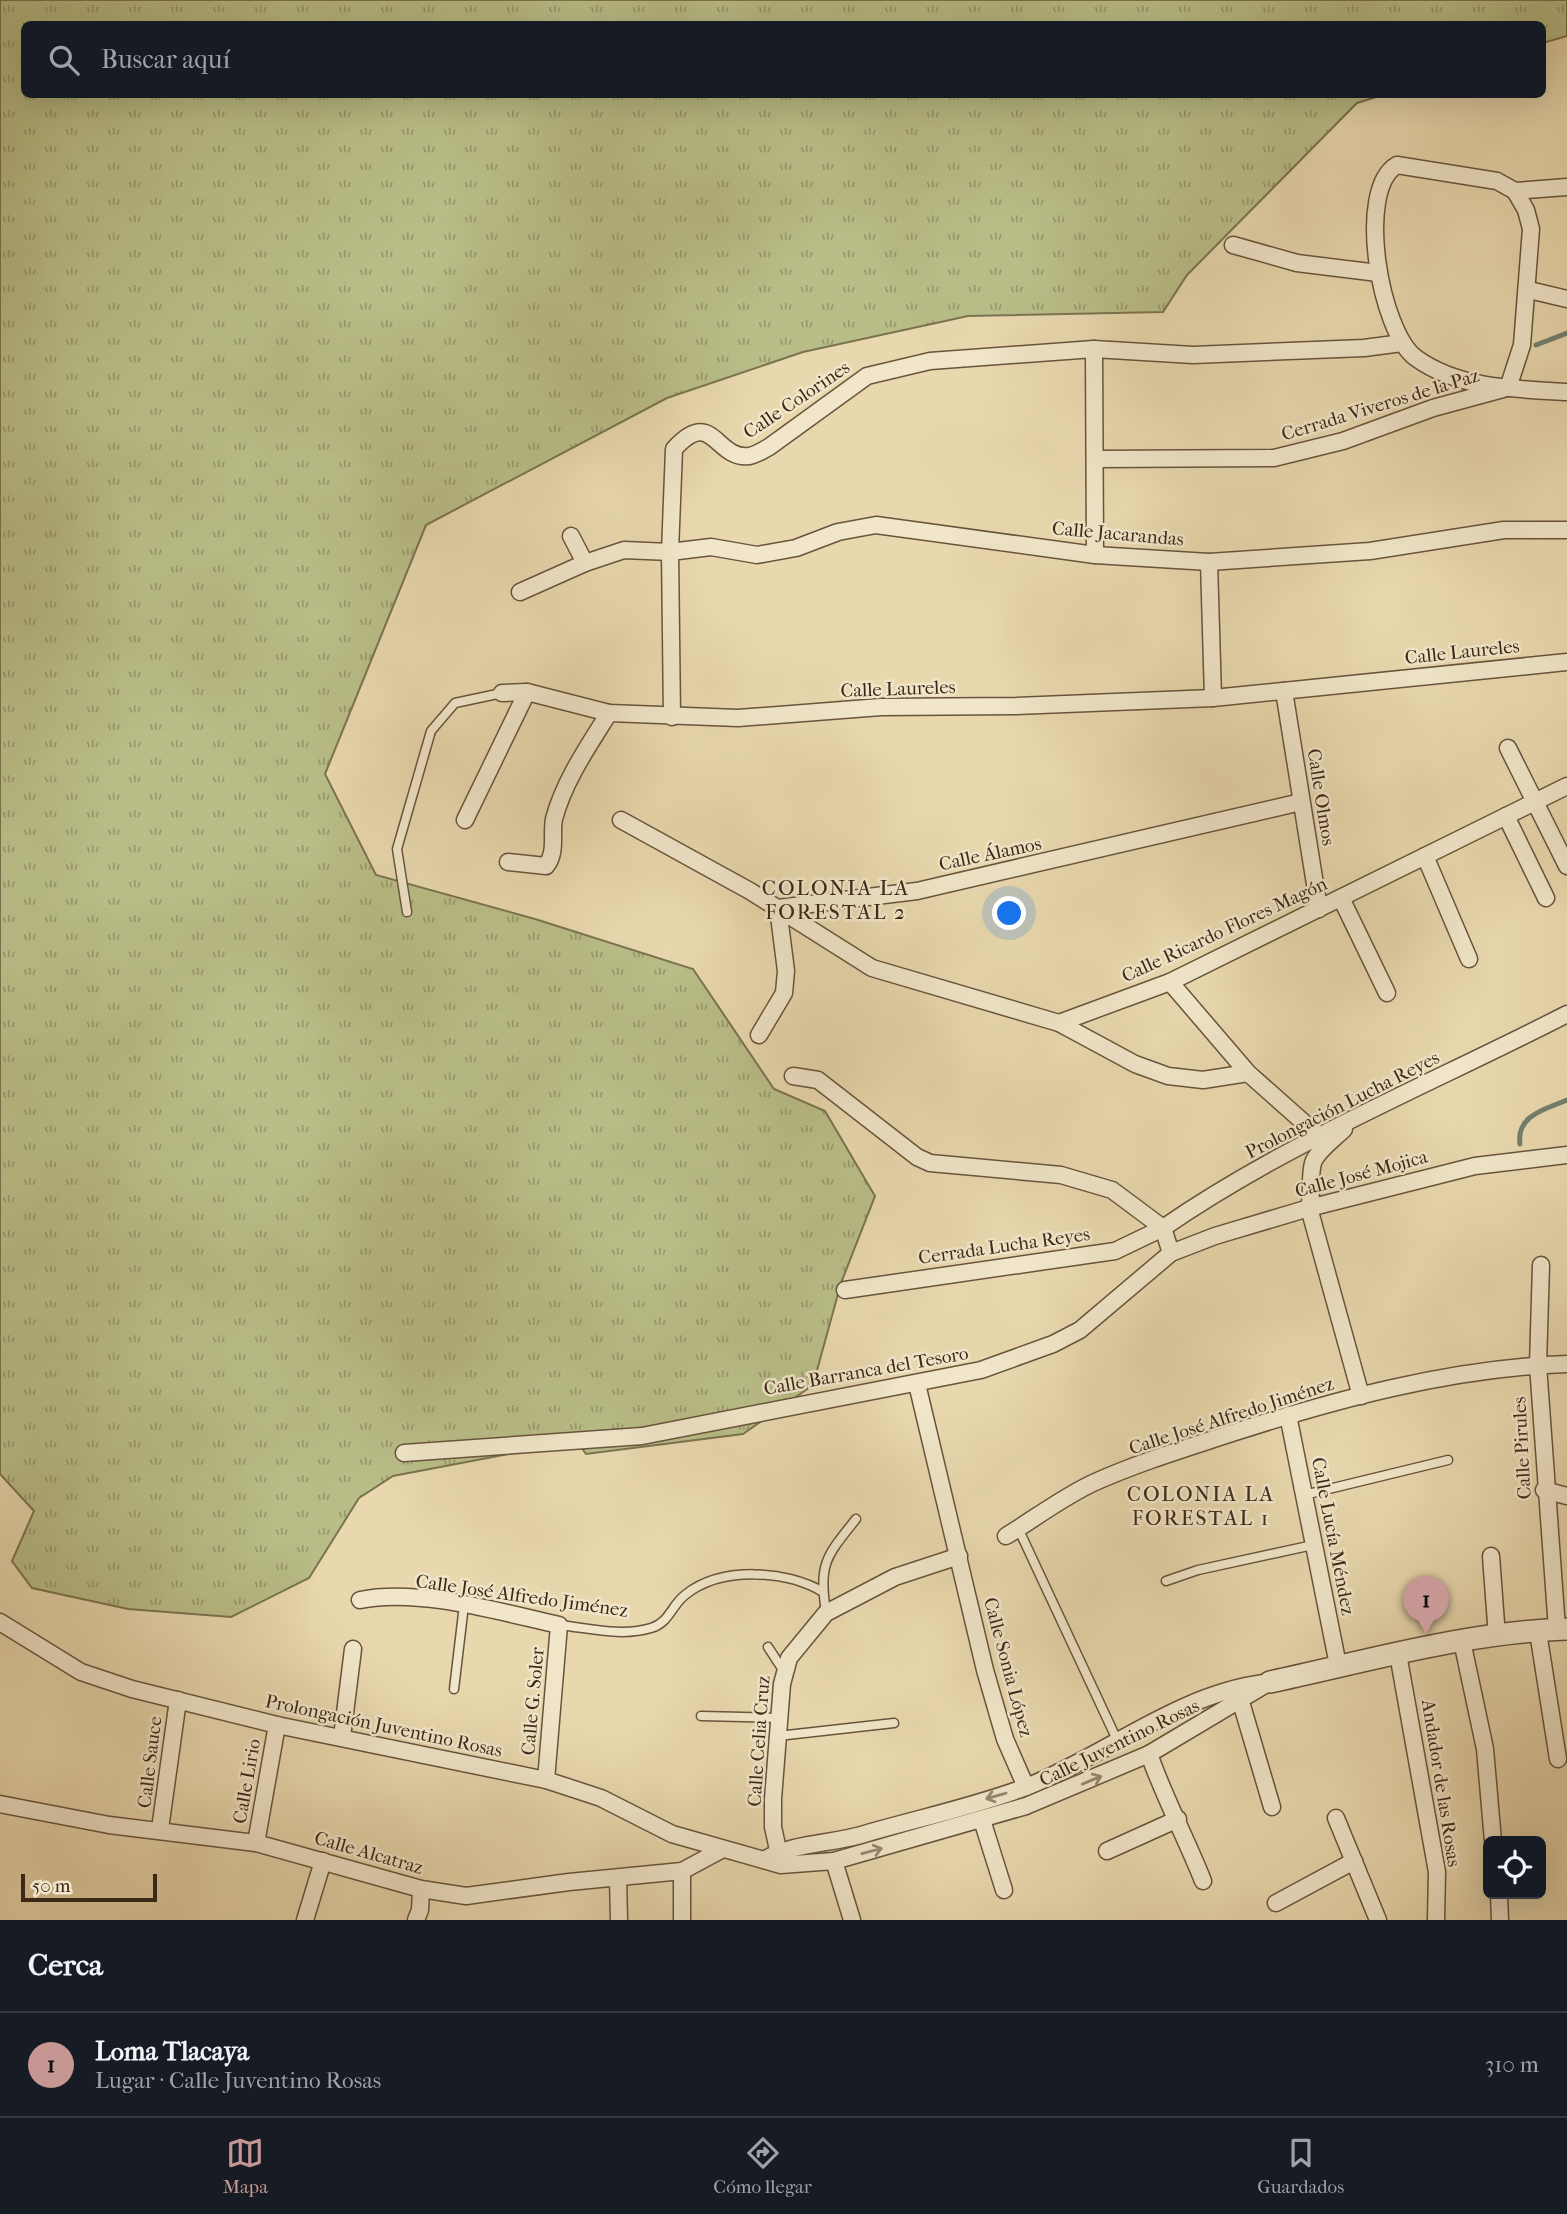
<!DOCTYPE html>
<html lang="es">
<meta charset="utf-8">
<style>
:root{--surface:#171b24;--page:#20242c;--text:#f1f3f6;--muted:#9ea1a6;--line:#363941;--accent:#c59692}
body{margin:0;font-family:"IM FELL French Canon",serif;background:var(--page);color:var(--text)}
.controls{position:absolute;right:21px;bottom:21px;display:grid;overflow:hidden;border-radius:10px;box-shadow:0 7px 28px #0002}
.controls button{width:63px;height:63px;display:grid;place-items:center;padding:0;border:0;border-bottom:2px solid var(--line);background:var(--surface);color:var(--text);font:35px sans-serif}
.scale{position:absolute;left:21px;bottom:18px;width:136px;box-sizing:border-box;padding-left:7px;border:4px solid #3d2817;border-top:0;font-size:19px;line-height:24px;white-space:nowrap;color:#3d2817;-webkit-text-stroke:5px #f1e6ca;paint-order:stroke}
.you{position:absolute;left:1010px;top:914px;width:24px;height:24px;margin:-18px;border:5px solid #fff;border-radius:50%;background:#1a73e8;box-shadow:0 0 0 10px #1a73e833}
.badge{display:grid;place-items:center;width:46px;height:46px;border-radius:50%;background:var(--accent);color:#111;font-size:23px;font-weight:700}
.pin{position:absolute;translate:-50% -58px;filter:drop-shadow(0 2px 4px #0008)}
.pin::after{content:'';position:absolute;top:37px;width:24px;height:21px;background:inherit;clip-path:polygon(0 0,100% 0,50% 100%)}
.list{margin:0;padding:0;list-style:none}
h2{display:flex;justify-content:space-between;align-items:center;height:91px;margin:0;padding:0 28px;font-size:30px}
h2 small{font-size:23px;font-weight:400;color:var(--muted)}
.list li{display:grid;grid-template-columns:46px 1fr auto;gap:21px;align-items:center;box-sizing:border-box;height:105px;padding:0 28px;border-top:2px solid var(--line)}
.list b{display:block;font-size:26px;white-space:nowrap}
.list p{margin:0;font-size:23px;white-space:nowrap;color:var(--muted)}
.list em{font-size:23px;font-style:normal;color:var(--muted)}
.icon{flex:none;width:38px;height:38px;fill:none;stroke:currentColor;stroke-width:2;stroke-linecap:round;stroke-linejoin:round}
.map{position:relative;flex:none;width:1567px;height:1920px;overflow:hidden}
.search{position:absolute;background:var(--surface);box-shadow:0 7px 28px #0002;left:21px;right:21px;top:21px;height:77px;display:flex;align-items:center;gap:18px;box-sizing:border-box;padding:0 24px;border-radius:10px;color:var(--muted);font-size:26px}
.sheet{height:196px;background:var(--surface)}
nav{display:flex;justify-content:space-around;align-items:center;box-sizing:border-box;height:98px;border-top:2px solid var(--line);background:var(--surface);font-size:19px;color:var(--muted)}
nav a{display:grid;justify-items:center;gap:4px}
nav .on{color:var(--accent)}
.map>svg:first-child{display:block}
</style>
<div class="map">
<svg width="1567" height="1920" viewBox="0 0 1567 1920">
<defs>
<pattern id="grass-tufts" width="24" height="20" patternUnits="userSpaceOnUse" patternTransform="scale(1.75)"><rect width="24" height="20" fill="#b9be88"/><path d="M3 7l-1-3M5 7V3M7 7l1-3M15 17l-1-3M17 17v-4M19 17l1-3" fill="none" stroke="#989a6e"/></pattern>
</defs>
<rect width="100%" height="100%" fill="#e9d8ae"/>
<filter id="stains"><feTurbulence type="fractalNoise" baseFrequency=".00286" numOctaves="4"/><feColorMatrix values="0 0 0 0 .2 0 0 0 0 .09 0 0 0 0 .02 0 0 0 .5 -.17"/></filter>
<radialGradient id="worn" r=".72"><stop offset=".6" stop-color="#630" stop-opacity="0"/><stop offset="1" stop-color="#630" stop-opacity=".3"/></radialGradient>
<polygon fill="url(#grass-tufts)" stroke="#7b7350" stroke-width="2" points="0,0 1567,0 1567,36 1543,43 1542,24 24,24 24,94 1383,95 1357,103 1187,275 1163,312 968,316 803,352 667,398 426,525 325,774 376,875 535,919 693,969 774,1089 825,1111 875,1196 841,1283 813,1385 743,1434 586,1454 577,1441 393,1476 359,1498 309,1578 231,1617 128,1609 32,1588 12,1561 34,1511 0,1474"/>
<g fill="none" stroke-linecap="round" stroke-linejoin="round">
<g stroke="#73806f" stroke-width="5">
<polyline points="1536,345 1567,333"/>
<path d="M1520,1144C1516,1115 1546,1109 1567,1100"/>
</g>
<defs>
<g id="service">
<polyline points="407,912 397,849 431,731 455,703 502,693"/>
<polyline points="1304,1495 1448,1460"/>
<polyline points="1018,1528 1118,1742"/>
<polyline points="1166,1581 1198,1570 1313,1545"/>
<path d="M826,1613C819,1563 825,1558 856,1519"/>
<path d="M559,1625C589,1628 622,1637 651,1628C669,1623 671,1606 685,1595C721,1566 786,1570 823,1592"/>
<polyline points="768,1647 783,1670"/>
<polyline points="454,1689 464,1605"/>
<polyline points="701,1716 779,1718"/>
<polyline points="778,1736 894,1723"/>
</g>
<g id="minor">
<path d="M1567,187L1515,191L1497,181L1397,165C1355,189 1380,332 1416,358C1459,389 1516,389 1567,392"/>
<polyline points="1233,245 1297,263 1378,273"/>
<polyline points="1529,290 1567,299"/>
<polyline points="1094,349 1095,555"/>
<polyline points="1508,388 1522,345 1531,229 1526,210 1515,191"/>
<polyline points="1096,459 1274,458 1343,441 1433,408 1503,389"/>
<polyline points="571,536 585,563"/>
<polyline points="1209,562 1213,698"/>
<polyline points="520,592 585,563 624,550 670,552 711,547 757,555 796,548 838,532 876,525 1095,555 1209,562 1370,551 1504,530 1567,530"/>
<polyline points="1284,691 1319,909"/>
<polyline points="502,693 527,692 609,713 738,718 881,707 1016,706 1213,698 1567,662"/>
<path d="M672,717L670,552L674,449C713,406 715,460 749,456C756,455 763,450 769,447L867,376L930,361L1094,349L1193,355L1364,348L1402,343"/>
<polyline points="1508,748 1567,866"/>
<polyline points="1506,816 1546,898"/>
<polyline points="465,820 527,692"/>
<polyline points="621,820 750,891 872,968 1059,1023 1135,1064 1168,1076 1203,1080 1248,1073"/>
<polyline points="1425,856 1469,959"/>
<path d="M508,862L546,866C557,853 551,834 554,819C564,781 589,745 609,713"/>
<polyline points="1341,898 1387,993"/>
<polyline points="778,908 917,891 1301,802"/>
<polyline points="1170,982 1248,1073 1320,1137"/>
<polyline points="1059,1023 1170,982 1567,786"/>
<polyline points="759,1035 784,993 786,971 778,908"/>
<polyline points="793,1076 818,1080 917,1157 930,1163 1061,1175 1112,1190 1163,1228 1115,1251 845,1290"/>
<path d="M1344,1129C1335,1138 1316,1152 1313,1163C1309,1178 1313,1192 1309,1208L1361,1396"/>
<path d="M1171,1253L1163,1228C1287,1142 1433,1083 1567,1014"/>
<polyline points="1541,1265 1538,1365 1557,1629"/>
<polyline points="917,1384 985,1670 1005,1739 1026,1787"/>
<polyline points="1288,1415 1338,1665"/>
<polyline points="404,1453 642,1436 981,1370 1053,1344 1080,1330 1171,1253 1215,1236 1309,1208 1475,1166 1567,1155"/>
<polyline points="1544,1490 1567,1496"/>
<path d="M1006,1536C1034,1519 1063,1497 1093,1483C1135,1464 1180,1450 1223,1436C1333,1400 1450,1368 1567,1364"/>
<polyline points="1491,1556 1497,1637"/>
<path d="M360,1600C420,1588 500,1612 559,1625L546,1780"/>
<polyline points="0,1622 81,1672 132,1689 277,1725 546,1780 601,1798 672,1834 781,1865 834,1861 1026,1806 1149,1754 1270,1682"/>
<polyline points="1538,1632 1558,1759"/>
<polyline points="1462,1641 1485,1749 1493,1841"/>
<polyline points="1398,1654 1437,1872 1436,1920"/>
<polyline points="1238,1692 1272,1807"/>
<polyline points="342,1737 353,1649"/>
<path d="M1149,1754C1164,1797 1186,1838 1203,1881"/>
<polyline points="0,1804 109,1825 256,1843 421,1889 466,1896 569,1882 682,1871 723,1849"/>
<polyline points="1336,1818 1378,1920"/>
<polyline points="982,1820 1004,1890"/>
<polyline points="160,1829 178,1700"/>
<polyline points="256,1843 277,1725"/>
<polyline points="1107,1851 1178,1819"/>
<polyline points="780,1859 773,1827 773,1799 782,1684 789,1658 826,1613 895,1577 959,1556"/>
<path d="M764,1860C792,1843 830,1844 861,1835C915,1819 973,1807 1026,1787C1105,1756 1178,1694 1264,1683"/>
<polyline points="834,1861 852,1920"/>
<polyline points="682,1871 682,1920"/>
<polyline points="618,1878 619,1920"/>
<polyline points="1499,1894 1500,1920"/>
<polyline points="1276,1903 1354,1861"/>
<polyline points="305,1920 323,1861"/>
<polyline points="416,1920 420,1910 421,1889"/>
</g>
<path id="tertiary" d="M1270,1682C1368,1661 1467,1632 1567,1629"/>
</defs>
<use href="#service" stroke="#68543d" stroke-width="11"/>
<use href="#minor" stroke="#68543d" stroke-width="19"/>
<use href="#tertiary" stroke="#68543d" stroke-width="24"/>
<use href="#service" stroke="#f1e6ca" stroke-width="8"/>
<use href="#minor" stroke="#f1e6ca" stroke-width="16"/>
<use href="#tertiary" stroke="#f1e6ca" stroke-width="21"/>
</g>
<defs><path id="oneway-shaft" d="M-6 0H5M1.5-3L5.5 0L1.5 3" fill="none" stroke-width="1.6" stroke-linecap="round" stroke-linejoin="round" transform="scale(1.75)"/></defs>
<g stroke="#978770">
<use href="#oneway-shaft" transform="translate(1092 1780) rotate(-23)"/>
<use href="#oneway-shaft" transform="translate(996 1796) rotate(164)"/>
<use href="#oneway-shaft" transform="translate(872 1851) rotate(-15)"/>
</g>
<g text-anchor="middle" stroke-width="5" stroke-linejoin="round" paint-order="stroke">
<g font-size="19" fill="#3d2817" stroke="#f1e6ca">
<text transform="translate(796 399) rotate(-34)" y="7">Calle Colorines</text>
<text transform="translate(1380 404) rotate(-17)" y="7">Cerrada Viveros de la Paz</text>
<text transform="translate(1118 533) rotate(5)" y="7">Calle Jacarandas</text>
<text transform="translate(1462 651) rotate(-6)" y="7">Calle Laureles</text>
<text transform="translate(898 688) rotate(-2)" y="7">Calle Laureles</text>
<text transform="translate(1322 797) rotate(81)" y="7">Calle Olmos</text>
<text transform="translate(990 853) rotate(-12)" y="7">Calle Álamos</text>
<text transform="translate(1224 929) rotate(-25)" y="7">Calle Ricardo Flores Magón</text>
<text transform="translate(1342 1104) rotate(-27)" y="7">Prolongación Lucha Reyes</text>
<text transform="translate(1361 1173) rotate(-15)" y="7">Calle José Mojica</text>
<text transform="translate(1004 1245) rotate(-8)" y="7">Cerrada Lucha Reyes</text>
<text transform="translate(866 1370) rotate(-10)" y="7">Calle Barranca del Tesoro</text>
<text transform="translate(1231 1415) rotate(-18)" y="7">Calle José Alfredo Jiménez</text>
<text transform="translate(1521 1448) rotate(-93)" y="7">Calle Pirules</text>
<text transform="translate(1334 1536) rotate(79)" y="7">Calle Lucía Méndez</text>
<text transform="translate(522 1595) rotate(8)" y="7">Calle José Alfredo Jiménez</text>
<text transform="translate(1009 1667) rotate(75)" y="7">Calle Sonia López</text>
<text transform="translate(532 1701) rotate(-85)" y="7">Calle G. Soler</text>
<text transform="translate(384 1725) rotate(12)" y="7">Prolongación Juventino Rosas</text>
<text transform="translate(758 1741) rotate(-86)" y="7">Calle Celia Cruz</text>
<text transform="translate(1119 1742) rotate(-26)" y="7">Calle Juventino Rosas</text>
<text transform="translate(149 1762) rotate(-83)" y="7">Calle Sauce</text>
<text transform="translate(246 1781) rotate(-80)" y="7">Calle Lirio</text>
<text transform="translate(1442 1783) rotate(81)" y="7">Andador de las Rosas</text>
<text transform="translate(369 1852) rotate(16)" y="7">Calle Alcatraz</text>
</g>
<g font-size="21" letter-spacing="2" fill="#3d2817" stroke="#f1e6ca">
<text x="836" y="895">COLONIA LA<tspan x="836" dy="24">FORESTAL 2</tspan></text>
<text x="1201" y="1501">COLONIA LA<tspan x="1201" dy="24">FORESTAL 1</tspan></text>
</g>
</g>
<rect width="100%" height="100%" filter="url(#stains)"/>
<rect width="100%" height="100%" fill="url(#worn)"/>
</svg>
<div class="controls">
<button><svg class="icon" aria-label="locate" viewBox="0 0 24 24"><circle cx="12" cy="12" r="6"/><path d="M12 2v4M12 18v4M2 12h4M18 12h4"/></svg></button>
</div>
<div class="scale">50 m</div>
<div class="you"></div>
<div class="pin badge" style="left:1426px;top:1634px">1</div>
<div class="search"><svg class="icon" aria-label="search" viewBox="0 0 24 24"><circle cx="10" cy="10" r="6"/><path d="M15 15l6 6"/></svg>Buscar aquí</div>
</div>
<section class="sheet">
<h2>Cerca<small></small></h2>
<ul class="list">
<li><span class="badge">1</span><div><b>Loma Tlacaya</b><p>Lugar · Calle Juventino Rosas</p></div><em>310 m</em></li>
</ul>
</section>
<nav>
<a class="on"><svg class="icon" aria-label="map" viewBox="0 0 24 24"><path d="M3 6l6-2 6 2 6-2v14l-6 2-6-2-6 2zM9 4v14M15 6v14"/></svg>Mapa</a>
<a><svg class="icon" aria-label="directions" viewBox="0 0 24 24"><path d="M12 3l9 9-9 9-9-9zM9 14v-3h6M13 9l2 2-2 2"/></svg>Cómo llegar</a>
<a><svg class="icon" aria-label="saved" viewBox="0 0 24 24"><path d="M7 4h10v16l-5-4-5 4z"/></svg>Guardados</a>
</nav>
